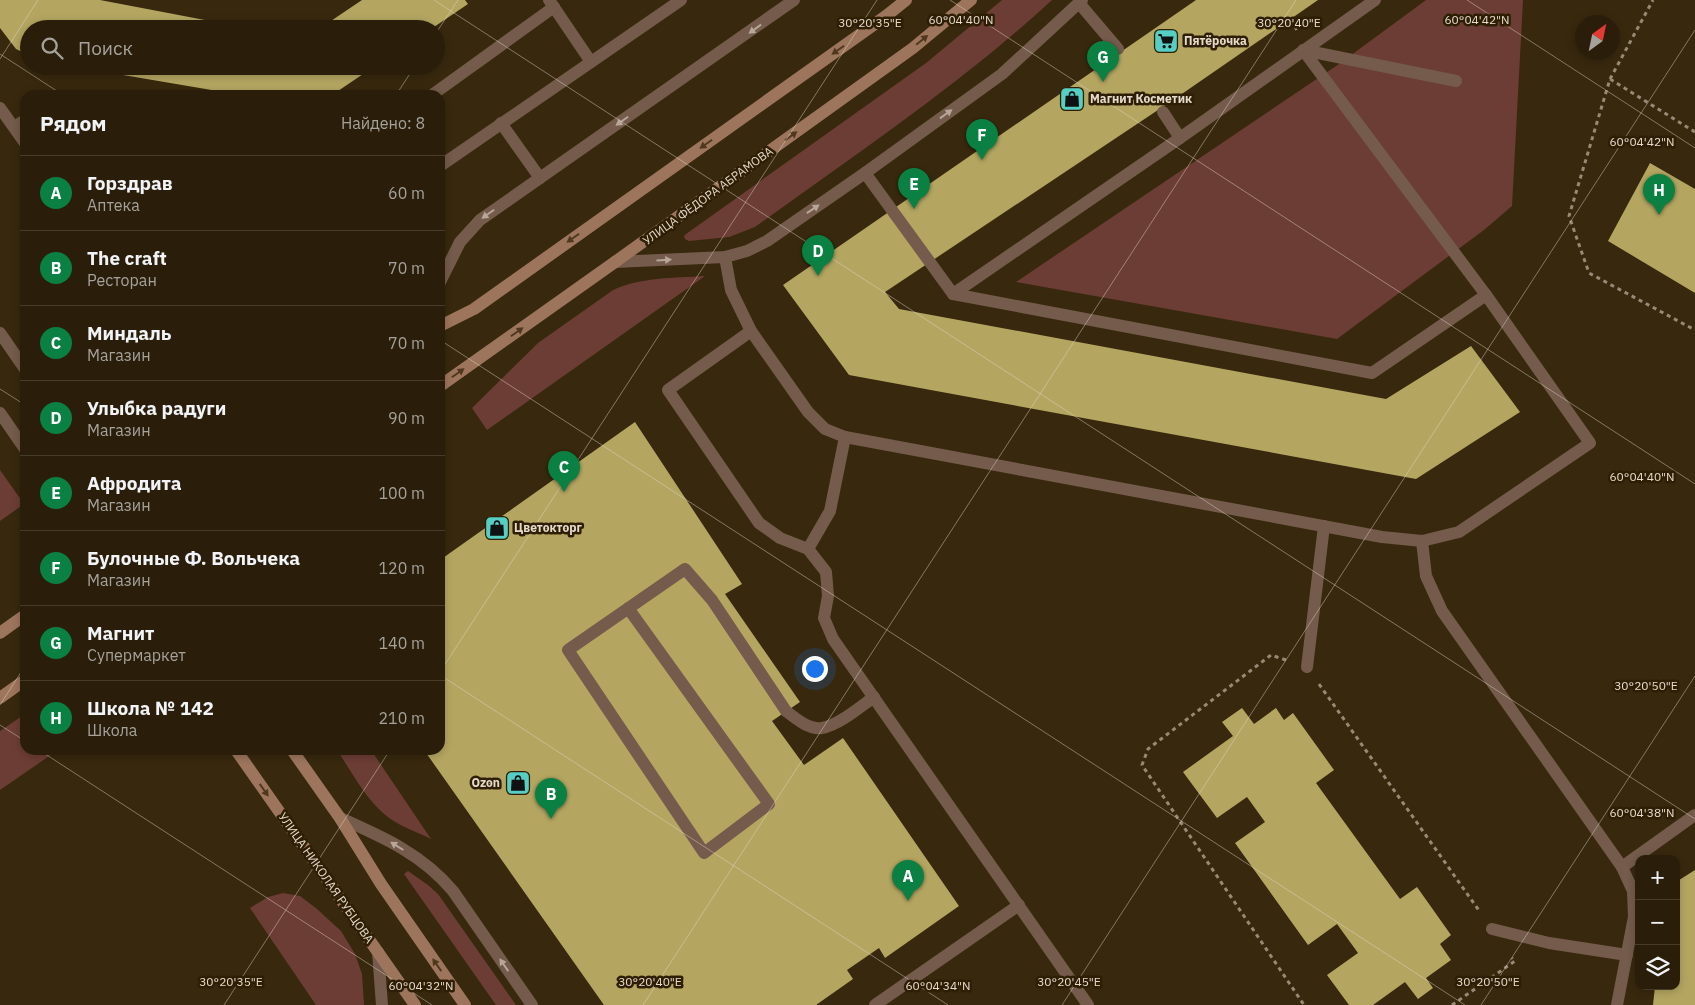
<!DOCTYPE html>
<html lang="ru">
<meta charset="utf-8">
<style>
:root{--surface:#2a1e0a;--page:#322713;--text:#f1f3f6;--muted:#a5a29c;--line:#463c2b;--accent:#0b8043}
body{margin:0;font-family:"IBM Plex Sans",sans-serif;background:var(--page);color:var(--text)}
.controls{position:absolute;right:15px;bottom:15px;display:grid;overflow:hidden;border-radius:10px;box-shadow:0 2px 8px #0003}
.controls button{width:45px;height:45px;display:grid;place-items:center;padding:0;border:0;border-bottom:1px solid var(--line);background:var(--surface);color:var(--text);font:25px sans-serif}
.compass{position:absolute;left:1575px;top:15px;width:45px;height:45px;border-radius:50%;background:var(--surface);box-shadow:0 2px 8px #0003;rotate:33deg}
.you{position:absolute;left:814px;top:668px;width:18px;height:18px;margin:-12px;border:4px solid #fff;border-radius:50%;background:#1a73e8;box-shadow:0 0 0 8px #1a73e833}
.badge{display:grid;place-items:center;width:32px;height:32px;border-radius:50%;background:var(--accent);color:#fff;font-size:16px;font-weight:700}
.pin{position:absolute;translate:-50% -41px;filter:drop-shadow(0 1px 2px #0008)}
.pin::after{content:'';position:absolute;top:26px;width:18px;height:15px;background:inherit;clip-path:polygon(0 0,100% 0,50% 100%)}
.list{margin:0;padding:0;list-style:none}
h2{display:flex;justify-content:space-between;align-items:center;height:65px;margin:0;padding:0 20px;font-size:21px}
h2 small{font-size:16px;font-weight:400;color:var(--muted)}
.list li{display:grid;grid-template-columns:32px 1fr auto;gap:15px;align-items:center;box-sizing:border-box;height:75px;padding:0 20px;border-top:1px solid var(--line)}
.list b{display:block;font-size:19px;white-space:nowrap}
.list p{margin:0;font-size:16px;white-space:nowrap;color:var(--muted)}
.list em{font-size:16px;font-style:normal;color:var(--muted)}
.icon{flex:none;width:28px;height:28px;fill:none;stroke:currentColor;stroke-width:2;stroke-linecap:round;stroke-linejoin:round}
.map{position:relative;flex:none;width:1695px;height:1005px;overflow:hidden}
.search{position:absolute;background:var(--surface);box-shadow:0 2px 8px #0003;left:20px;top:20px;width:425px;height:55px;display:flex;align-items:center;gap:12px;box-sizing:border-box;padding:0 18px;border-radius:28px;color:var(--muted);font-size:19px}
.panel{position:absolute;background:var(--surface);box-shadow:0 2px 8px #0003;left:20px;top:90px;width:425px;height:665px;border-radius:15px}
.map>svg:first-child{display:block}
</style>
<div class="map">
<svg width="1695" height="1005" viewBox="0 0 1695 1005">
<rect width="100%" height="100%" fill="#38280e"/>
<g fill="#6c3d34">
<path d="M1002,0H1052C960,85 856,154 755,227L729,237L689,241L685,239L684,236L686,234L926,63Z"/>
<polygon points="1426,0 1523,0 1512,206 1484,230 1337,339 1016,282 1339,64"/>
<path d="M705,276L487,430L472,408L538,343L613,290C641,277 675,278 705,276Z"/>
<polygon points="0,470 24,504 0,521"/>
<polygon points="25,714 25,750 58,750 0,790 0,731"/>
<path d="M337,750H371L431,839C415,831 396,825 383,813C364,796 351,771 337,750Z"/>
<polygon points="408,871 428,885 438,894 516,1005 496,1005 404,874"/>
<polygon points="283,893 300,896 317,909 341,931 355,954 362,974 364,1005 316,1005 250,908 268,897"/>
</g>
<g fill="#b4a661">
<polygon points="0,0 100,0 252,29 29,29 29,55 16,49 0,28"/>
<polygon points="362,0 465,0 468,4 431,29 319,29"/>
<polygon points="1196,0 1318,0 1176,98 885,292 899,309 1386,399 1471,346 1520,412 1416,479 849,375 783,285"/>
<polygon points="70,66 375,66 335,93 328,95 241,95"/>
<polygon points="1650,163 1695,189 1695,293 1608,241"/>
<polygon points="635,422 742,584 725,594 800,702 772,721 804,765 843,738 959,906 885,958 879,948 847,970 853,979 816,1005 604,1005 424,750 440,750 440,560"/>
<polygon points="1242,708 1254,724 1276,708 1284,720 1293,713 1334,770 1316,783 1400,899 1417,887 1451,935 1440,944 1451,960 1426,978 1433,988 1418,999 1405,982 1373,1005 1349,1005 1327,975 1358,953 1337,924 1308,945 1235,843 1265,822 1247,797 1217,818 1183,772 1233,736 1222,722"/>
<polygon points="1695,870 1695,1005 1653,1005 1655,986 1676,986 1676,882"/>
</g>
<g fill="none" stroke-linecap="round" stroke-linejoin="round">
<g stroke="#978a76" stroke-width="3" stroke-dasharray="4 4" stroke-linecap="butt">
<polyline points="1290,20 1297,30"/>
<polyline points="1610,79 1653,0"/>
<polyline points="1695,132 1610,79 1569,216 1589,273 1695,330"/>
<polyline points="1286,660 1271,655 1148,749 1142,765 1304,1005"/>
<polyline points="1319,684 1480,912"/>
<polyline points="1452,1005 1515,961 1512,958"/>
</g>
<g stroke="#745b4b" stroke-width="12">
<polyline points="549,0 591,62"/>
<polyline points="1079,3 1118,49"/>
<polyline points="432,95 554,7"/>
<polyline points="0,108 25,143"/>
<polyline points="1163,112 1180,138"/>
<polyline points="501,123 540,178"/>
<polyline points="14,127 25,120"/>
<polyline points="440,166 681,0"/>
<polyline points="865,173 953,294 1372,373 1486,295"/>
<polyline points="725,257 731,290 751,331 808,412 825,429 845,437 1382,537 1422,541 1459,532 1590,443 1486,295 1303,50 1456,81"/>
<polyline points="953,294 1180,138 1375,0"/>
<polyline points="751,331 668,390 759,523 780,538 808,549 826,572 828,596 824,618 833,639 1088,1005"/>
<polyline points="1422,541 1426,576 1442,611 1622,867 1695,815"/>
<polyline points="808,549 830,511 845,437"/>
<path d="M628,608L769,804L704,853L568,650L685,569L712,600L786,711C795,718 809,730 822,728C839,725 860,707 874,697"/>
<polyline points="1307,667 1324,526"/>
<polyline points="1492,929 1549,943 1627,955"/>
<polyline points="875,1005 1019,905"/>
<polyline points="1617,1005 1634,917 1633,891 1622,867"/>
</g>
<g stroke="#745b4b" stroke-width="12">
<polyline points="615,262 725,257 747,251 767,241 865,173 1002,74 1082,0"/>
<polyline points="440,282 460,242 480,220 794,0"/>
<polyline points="0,333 25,369"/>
<polyline points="0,413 25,449"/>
<path d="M340,818C383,837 422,854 453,891L532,1005"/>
<polyline points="378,952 382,1005"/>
</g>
<g stroke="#9d755c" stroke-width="12">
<polyline points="440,326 474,309 886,16 906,0"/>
<polyline points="440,386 615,262 913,48 971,0"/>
<polyline points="0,633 25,615"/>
<polyline points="0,698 25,680"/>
<polyline points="236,750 415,1005"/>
<polyline points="292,750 340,818 381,884 465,1005"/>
</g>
</g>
<defs><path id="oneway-solid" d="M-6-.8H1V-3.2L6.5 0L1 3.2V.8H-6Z" transform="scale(1.25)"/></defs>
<g fill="#b8a798">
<use href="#oneway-solid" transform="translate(755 29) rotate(144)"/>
<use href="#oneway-solid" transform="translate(946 114) rotate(-36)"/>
<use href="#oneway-solid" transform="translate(622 121) rotate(145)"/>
<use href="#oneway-solid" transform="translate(813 209) rotate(-34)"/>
<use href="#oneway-solid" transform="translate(488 214) rotate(145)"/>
<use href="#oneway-solid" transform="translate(664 260) rotate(-3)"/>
<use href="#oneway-solid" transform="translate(397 846) rotate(-148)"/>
<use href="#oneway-solid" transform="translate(504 965) rotate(-125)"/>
</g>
<g fill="#4f381e">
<use href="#oneway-solid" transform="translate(922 40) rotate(-39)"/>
<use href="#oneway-solid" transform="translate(838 50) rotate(145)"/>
<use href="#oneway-solid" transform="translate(791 136) rotate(-36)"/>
<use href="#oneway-solid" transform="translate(706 144) rotate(145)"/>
<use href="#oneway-solid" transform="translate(573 238) rotate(145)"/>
<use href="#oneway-solid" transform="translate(517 332) rotate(-35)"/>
<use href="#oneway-solid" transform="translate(458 373) rotate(-35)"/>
<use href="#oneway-solid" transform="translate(264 790) rotate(55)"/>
<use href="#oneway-solid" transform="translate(437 965) rotate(-125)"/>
</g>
<path fill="none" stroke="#e5dacc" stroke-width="1" stroke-opacity="0.45" d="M434,0L1695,819M950,0L1695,484M1467,0L1695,148M436,33L458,0M0,54L63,95M0,59L38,0M396,95L415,66M440,340L1465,1005M0,389L25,405M440,672L877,0M440,675L948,1005M0,705L25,666M0,725L25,741M39,750L432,1005M224,1005L390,750M643,1005L1296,0M1062,1005L1695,30M1481,1005L1695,676"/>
<defs>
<symbol id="supermarket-square" viewBox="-11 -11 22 22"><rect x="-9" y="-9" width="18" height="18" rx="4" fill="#55cec4" stroke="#2e1e04"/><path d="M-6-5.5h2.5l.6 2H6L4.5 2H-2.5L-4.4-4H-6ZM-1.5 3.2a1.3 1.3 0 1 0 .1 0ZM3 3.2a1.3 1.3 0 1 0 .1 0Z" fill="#111"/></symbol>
<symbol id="shop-square" viewBox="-11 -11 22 22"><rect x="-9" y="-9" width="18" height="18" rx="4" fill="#55cec4" stroke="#2e1e04"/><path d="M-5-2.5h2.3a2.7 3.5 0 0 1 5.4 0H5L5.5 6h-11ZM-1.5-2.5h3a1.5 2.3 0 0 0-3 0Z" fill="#111"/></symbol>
</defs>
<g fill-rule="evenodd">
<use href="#supermarket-square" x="1152" y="27" width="28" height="28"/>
<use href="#shop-square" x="1058" y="85" width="28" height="28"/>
<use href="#shop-square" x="483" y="514" width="28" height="28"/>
<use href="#shop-square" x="504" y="769" width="28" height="28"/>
</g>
<g text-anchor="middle" stroke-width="5" stroke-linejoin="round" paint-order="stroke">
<g font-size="12" font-weight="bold" fill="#e5dacc" stroke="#2e1e04" text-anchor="start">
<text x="1184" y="45">Пятёрочка</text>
<text x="1090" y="103">Магнит Косметик</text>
<text x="514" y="532">Цветокторг</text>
<text x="500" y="787" text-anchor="end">Ozon</text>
</g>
<g font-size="12" fill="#e5dacc" stroke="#2e1e04">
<text transform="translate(708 196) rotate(-36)" y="4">УЛИЦА ФЁДОРА АБРАМОВА</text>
<text transform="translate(326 878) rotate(55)" y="4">УЛИЦА НИКОЛАЯ РУБЦОВА</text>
</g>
</g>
<g font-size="12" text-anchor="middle" fill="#e5dacc" stroke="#2e1e04" stroke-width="5" stroke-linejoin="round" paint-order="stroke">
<text x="961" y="24">60°04'40"N</text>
<text x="1477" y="24">60°04'42"N</text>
<text x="870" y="27">30°20'35"E</text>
<text x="1289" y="27">30°20'40"E</text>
<text x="1642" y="146">60°04'42"N</text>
<text x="1642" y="481">60°04'40"N</text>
<text x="1646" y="690">30°20'50"E</text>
<text x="1642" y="817">60°04'38"N</text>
<text x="231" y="986">30°20'35"E</text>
<text x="650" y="986">30°20'40"E</text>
<text x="1069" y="986">30°20'45"E</text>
<text x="1488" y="986">30°20'50"E</text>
<text x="421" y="990">60°04'32"N</text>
<text x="938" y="990">60°04'34"N</text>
</g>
</svg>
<div class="controls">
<button>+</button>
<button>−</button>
<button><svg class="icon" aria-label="layers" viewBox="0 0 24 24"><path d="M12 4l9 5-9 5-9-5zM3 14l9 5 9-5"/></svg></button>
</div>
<svg class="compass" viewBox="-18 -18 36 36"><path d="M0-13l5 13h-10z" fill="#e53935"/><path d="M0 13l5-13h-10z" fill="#a5a29c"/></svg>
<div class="you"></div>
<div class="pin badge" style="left:908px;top:901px">A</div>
<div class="pin badge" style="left:551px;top:819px">B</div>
<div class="pin badge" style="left:564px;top:492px">C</div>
<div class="pin badge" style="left:818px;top:276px">D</div>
<div class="pin badge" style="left:914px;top:209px">E</div>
<div class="pin badge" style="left:982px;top:160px">F</div>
<div class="pin badge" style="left:1103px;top:82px">G</div>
<div class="pin badge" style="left:1659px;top:215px">H</div>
<div class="search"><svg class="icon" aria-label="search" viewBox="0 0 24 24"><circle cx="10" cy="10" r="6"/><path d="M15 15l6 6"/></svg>Поиск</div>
<section class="panel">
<h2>Рядом<small>Найдено: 8</small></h2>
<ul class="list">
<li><span class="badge">A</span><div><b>Горздрав</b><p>Аптека</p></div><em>60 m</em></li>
<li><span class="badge">B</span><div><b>The craft</b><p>Ресторан</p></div><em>70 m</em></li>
<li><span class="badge">C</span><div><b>Миндаль</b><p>Магазин</p></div><em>70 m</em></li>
<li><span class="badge">D</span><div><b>Улыбка радуги</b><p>Магазин</p></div><em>90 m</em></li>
<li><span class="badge">E</span><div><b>Афродита</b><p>Магазин</p></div><em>100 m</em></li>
<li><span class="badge">F</span><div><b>Булочные Ф. Вольчека</b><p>Магазин</p></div><em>120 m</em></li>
<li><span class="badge">G</span><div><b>Магнит</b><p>Супермаркет</p></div><em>140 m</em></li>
<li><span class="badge">H</span><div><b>Школа № 142</b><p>Школа</p></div><em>210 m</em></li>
</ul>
</section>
</div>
